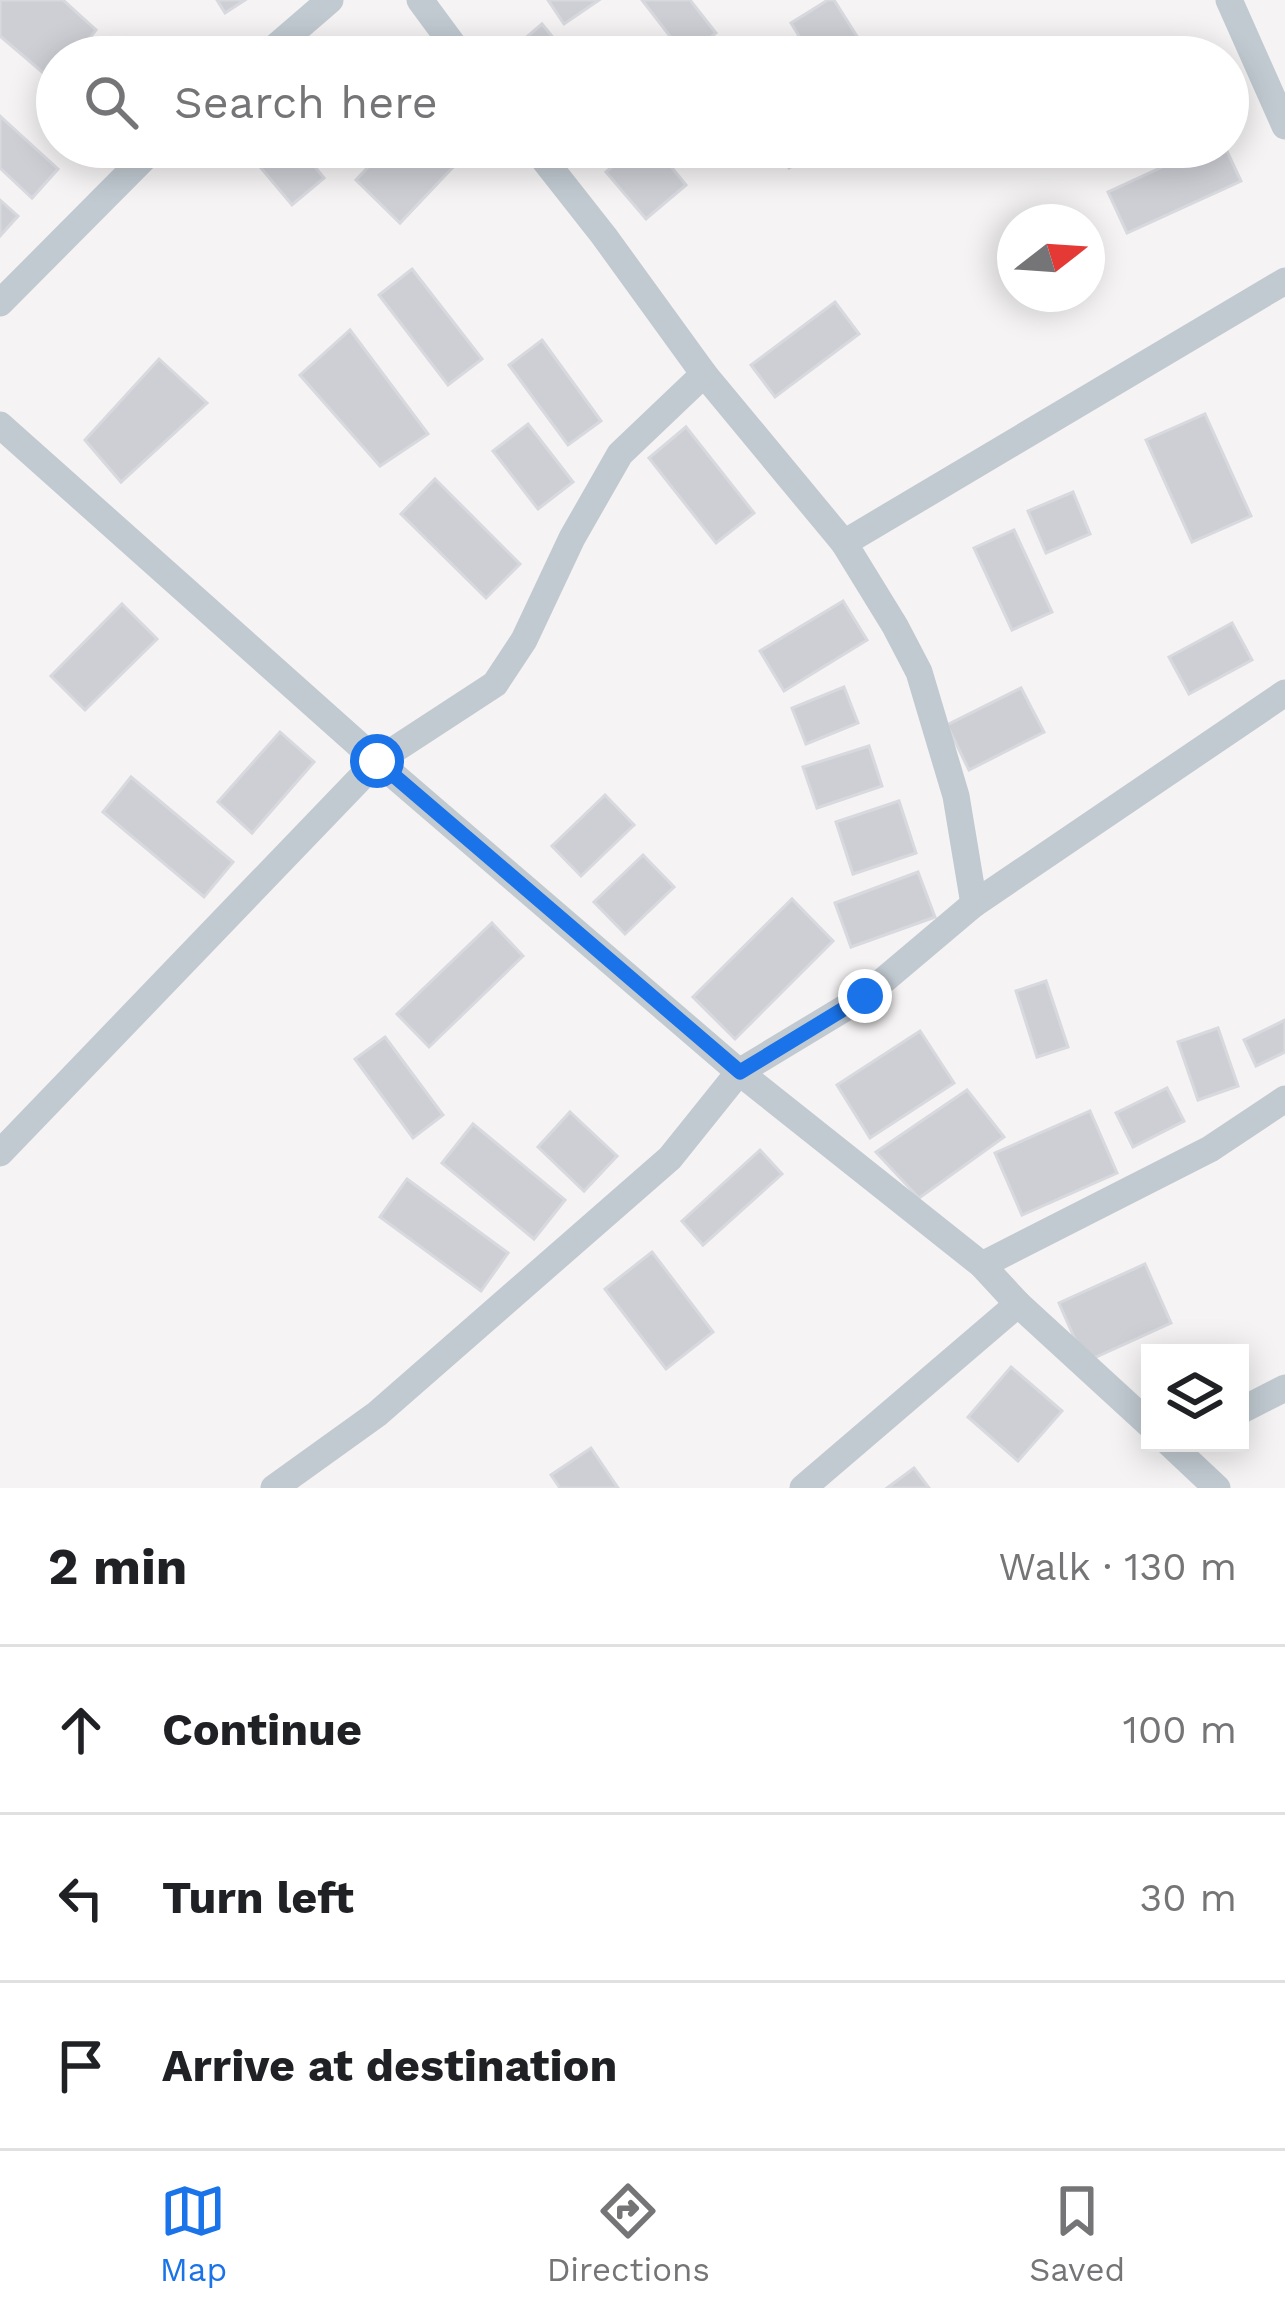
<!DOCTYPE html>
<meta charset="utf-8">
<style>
:root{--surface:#fff;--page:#f2f2f2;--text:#202124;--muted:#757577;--line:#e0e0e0;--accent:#1a73e8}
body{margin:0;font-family:"Work Sans",sans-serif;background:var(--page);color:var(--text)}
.controls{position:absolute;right:36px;bottom:36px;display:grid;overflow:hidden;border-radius:0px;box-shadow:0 6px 30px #0003}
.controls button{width:108px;height:108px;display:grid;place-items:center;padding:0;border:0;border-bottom:3px solid var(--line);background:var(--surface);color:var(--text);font:60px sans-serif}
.compass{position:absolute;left:997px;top:204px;width:108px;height:108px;border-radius:50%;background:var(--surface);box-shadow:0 6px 30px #0003;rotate:73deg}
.stop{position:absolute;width:36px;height:36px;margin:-27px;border:9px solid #1a73e8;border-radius:50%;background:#fff}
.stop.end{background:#1a73e8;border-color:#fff;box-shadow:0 3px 12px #0008}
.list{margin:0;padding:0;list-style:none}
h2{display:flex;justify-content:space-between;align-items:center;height:156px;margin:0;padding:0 48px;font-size:51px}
h2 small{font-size:39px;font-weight:400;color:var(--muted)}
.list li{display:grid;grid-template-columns:78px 1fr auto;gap:36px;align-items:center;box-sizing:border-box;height:168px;padding:0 48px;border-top:3px solid var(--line)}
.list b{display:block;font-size:45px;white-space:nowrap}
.list em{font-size:39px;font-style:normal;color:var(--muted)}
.icon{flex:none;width:66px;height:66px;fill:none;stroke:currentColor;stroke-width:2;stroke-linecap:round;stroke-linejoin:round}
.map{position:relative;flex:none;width:1285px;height:1488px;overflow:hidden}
.search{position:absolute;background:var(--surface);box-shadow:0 6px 30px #0003;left:36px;right:36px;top:36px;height:132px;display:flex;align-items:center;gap:30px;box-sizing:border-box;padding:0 42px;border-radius:66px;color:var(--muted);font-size:45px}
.sheet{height:660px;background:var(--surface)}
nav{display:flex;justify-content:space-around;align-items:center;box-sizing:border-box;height:168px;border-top:3px solid var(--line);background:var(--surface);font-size:33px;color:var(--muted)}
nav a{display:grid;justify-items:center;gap:6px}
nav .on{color:var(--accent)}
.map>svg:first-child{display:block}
</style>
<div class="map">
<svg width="1285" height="1488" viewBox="0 0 1285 1488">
<rect width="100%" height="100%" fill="#f5f3f3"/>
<g fill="#cdcfd5" stroke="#d7d9de" stroke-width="3">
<polygon points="0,0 63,0 96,30 75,57 57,57 55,83 0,36"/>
<polygon points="217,0 245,0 225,13"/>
<polygon points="548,0 599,0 564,24"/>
<polygon points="642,0 690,0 716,33 686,57"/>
<polygon points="828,0 834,0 870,57 812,57 791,23"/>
<polygon points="542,24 569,57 511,57 508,53"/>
<polygon points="0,116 58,169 32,198 0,168"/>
<polygon points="250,147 299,147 324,178 292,205 246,150"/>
<polygon points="387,147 472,147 400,223 356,180"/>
<polygon points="636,147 655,147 686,185 646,219 606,172"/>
<polygon points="776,147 823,147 789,168"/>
<polygon points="1206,147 1225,147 1241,181 1127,233 1108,192"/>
<polygon points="0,200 18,216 0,236"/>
<polygon points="412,269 482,359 448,385 379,295"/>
<polygon points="835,302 859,334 775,397 751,365"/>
<polygon points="350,330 428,434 380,466 300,375"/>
<polygon points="542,340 601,421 568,445 509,365"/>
<polygon points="159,359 207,403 121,482 85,440"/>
<polygon points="1205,414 1251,516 1192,542 1146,440"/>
<polygon points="528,424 573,482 538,509 493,451"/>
<polygon points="686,427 754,513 716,543 649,458"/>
<polygon points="435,479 520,564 486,598 401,514"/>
<polygon points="1073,492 1090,534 1046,553 1028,511"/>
<polygon points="1014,530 1052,612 1012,630 974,548"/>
<polygon points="843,601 867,640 784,691 760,651"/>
<polygon points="122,604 157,639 85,710 51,676"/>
<polygon points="1232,623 1252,660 1189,694 1169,657"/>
<polygon points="844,687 858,723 806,744 792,708"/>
<polygon points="1021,688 1044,732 969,770 947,725"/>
<polygon points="280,732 314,762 252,833 218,802"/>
<polygon points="869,746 882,786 817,808 803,767"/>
<polygon points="131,777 233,862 204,897 103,812"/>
<polygon points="605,795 634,825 581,876 552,846"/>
<polygon points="899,801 916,853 853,874 836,822"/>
<polygon points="643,855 674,887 625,934 594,902"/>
<polygon points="918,872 935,917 851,947 835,903"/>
<polygon points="792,899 833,941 735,1039 693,997"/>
<polygon points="492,923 523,956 429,1047 397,1014"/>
<polygon points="1046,981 1068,1047 1037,1057 1016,991"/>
<polygon points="1285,1020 1285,1052 1256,1066 1244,1040"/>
<polygon points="1218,1028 1238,1086 1198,1100 1178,1042"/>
<polygon points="920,1031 954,1083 870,1138 837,1085"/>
<polygon points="385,1037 443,1115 413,1138 355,1059"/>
<polygon points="1167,1088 1184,1121 1133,1147 1116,1113"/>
<polygon points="967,1090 1004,1137 919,1198 876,1152"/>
<polygon points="1090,1111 1117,1173 1022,1215 995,1153"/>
<polygon points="570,1112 617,1156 584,1191 538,1147"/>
<polygon points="473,1124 565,1200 534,1239 442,1163"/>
<polygon points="760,1150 782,1174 703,1245 682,1221"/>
<polygon points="407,1179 508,1253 481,1291 380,1217"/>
<polygon points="652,1252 713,1332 666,1369 605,1289"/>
<polygon points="1145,1264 1171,1323 1085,1362 1059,1303"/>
<polygon points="1011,1367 1062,1411 1018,1461 968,1417"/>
<polygon points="591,1448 618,1488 560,1488 551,1475"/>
<polygon points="914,1468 929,1488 887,1488"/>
</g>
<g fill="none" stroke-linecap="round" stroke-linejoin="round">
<g stroke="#c1cad1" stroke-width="27">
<polyline points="420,0 462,57"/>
<polyline points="1229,0 1285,126"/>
<polyline points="264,57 330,0"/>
<polyline points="534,147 604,236 704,374 844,543 895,626 919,672 956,796 974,904"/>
<polyline points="0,303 155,147"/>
<polyline points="0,425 377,761 739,1072 982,1265 1018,1304 1150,1425"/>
<polyline points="844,543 1285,281"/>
<polyline points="0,1153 377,761 495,684 524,640 572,538 620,454 704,374"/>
<polyline points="982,1265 1210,1149 1285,1099"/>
<polyline points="1240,1411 1285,1388"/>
<polyline points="1169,1443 1217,1488"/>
<polyline points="274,1488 377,1414 670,1158 739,1072 865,996 974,904 1285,693"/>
<polyline points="803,1488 1018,1304"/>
</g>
</g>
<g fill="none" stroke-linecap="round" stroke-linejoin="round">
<polyline stroke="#1a73e8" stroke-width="15" points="377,761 740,1072 865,996"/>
</g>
</svg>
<div class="controls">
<button><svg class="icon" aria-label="layers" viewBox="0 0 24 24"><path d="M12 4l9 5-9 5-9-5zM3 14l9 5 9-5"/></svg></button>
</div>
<svg class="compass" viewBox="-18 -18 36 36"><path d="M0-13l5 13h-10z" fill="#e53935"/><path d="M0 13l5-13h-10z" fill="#757577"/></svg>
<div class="stop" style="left:377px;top:761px"></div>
<div class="stop end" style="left:865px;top:996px"></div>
<div class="search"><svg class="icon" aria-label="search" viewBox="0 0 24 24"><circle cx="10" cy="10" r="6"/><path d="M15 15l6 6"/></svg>Search here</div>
</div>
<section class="sheet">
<h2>2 min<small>Walk · 130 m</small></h2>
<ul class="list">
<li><svg class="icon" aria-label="ahead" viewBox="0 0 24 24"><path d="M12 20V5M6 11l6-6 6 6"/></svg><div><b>Continue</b></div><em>100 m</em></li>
<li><svg class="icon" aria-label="left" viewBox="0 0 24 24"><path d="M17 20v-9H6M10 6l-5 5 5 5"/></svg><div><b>Turn left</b></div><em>30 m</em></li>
<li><svg class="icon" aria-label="arrive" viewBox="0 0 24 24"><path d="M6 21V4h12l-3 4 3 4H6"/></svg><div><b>Arrive at destination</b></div></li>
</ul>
</section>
<nav>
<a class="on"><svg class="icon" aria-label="map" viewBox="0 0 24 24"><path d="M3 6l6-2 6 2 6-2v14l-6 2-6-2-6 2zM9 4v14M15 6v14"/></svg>Map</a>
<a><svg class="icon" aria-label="directions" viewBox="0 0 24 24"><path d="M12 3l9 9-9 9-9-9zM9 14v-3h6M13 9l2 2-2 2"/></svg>Directions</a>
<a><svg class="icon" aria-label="saved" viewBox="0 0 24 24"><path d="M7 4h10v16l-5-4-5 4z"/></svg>Saved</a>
</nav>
